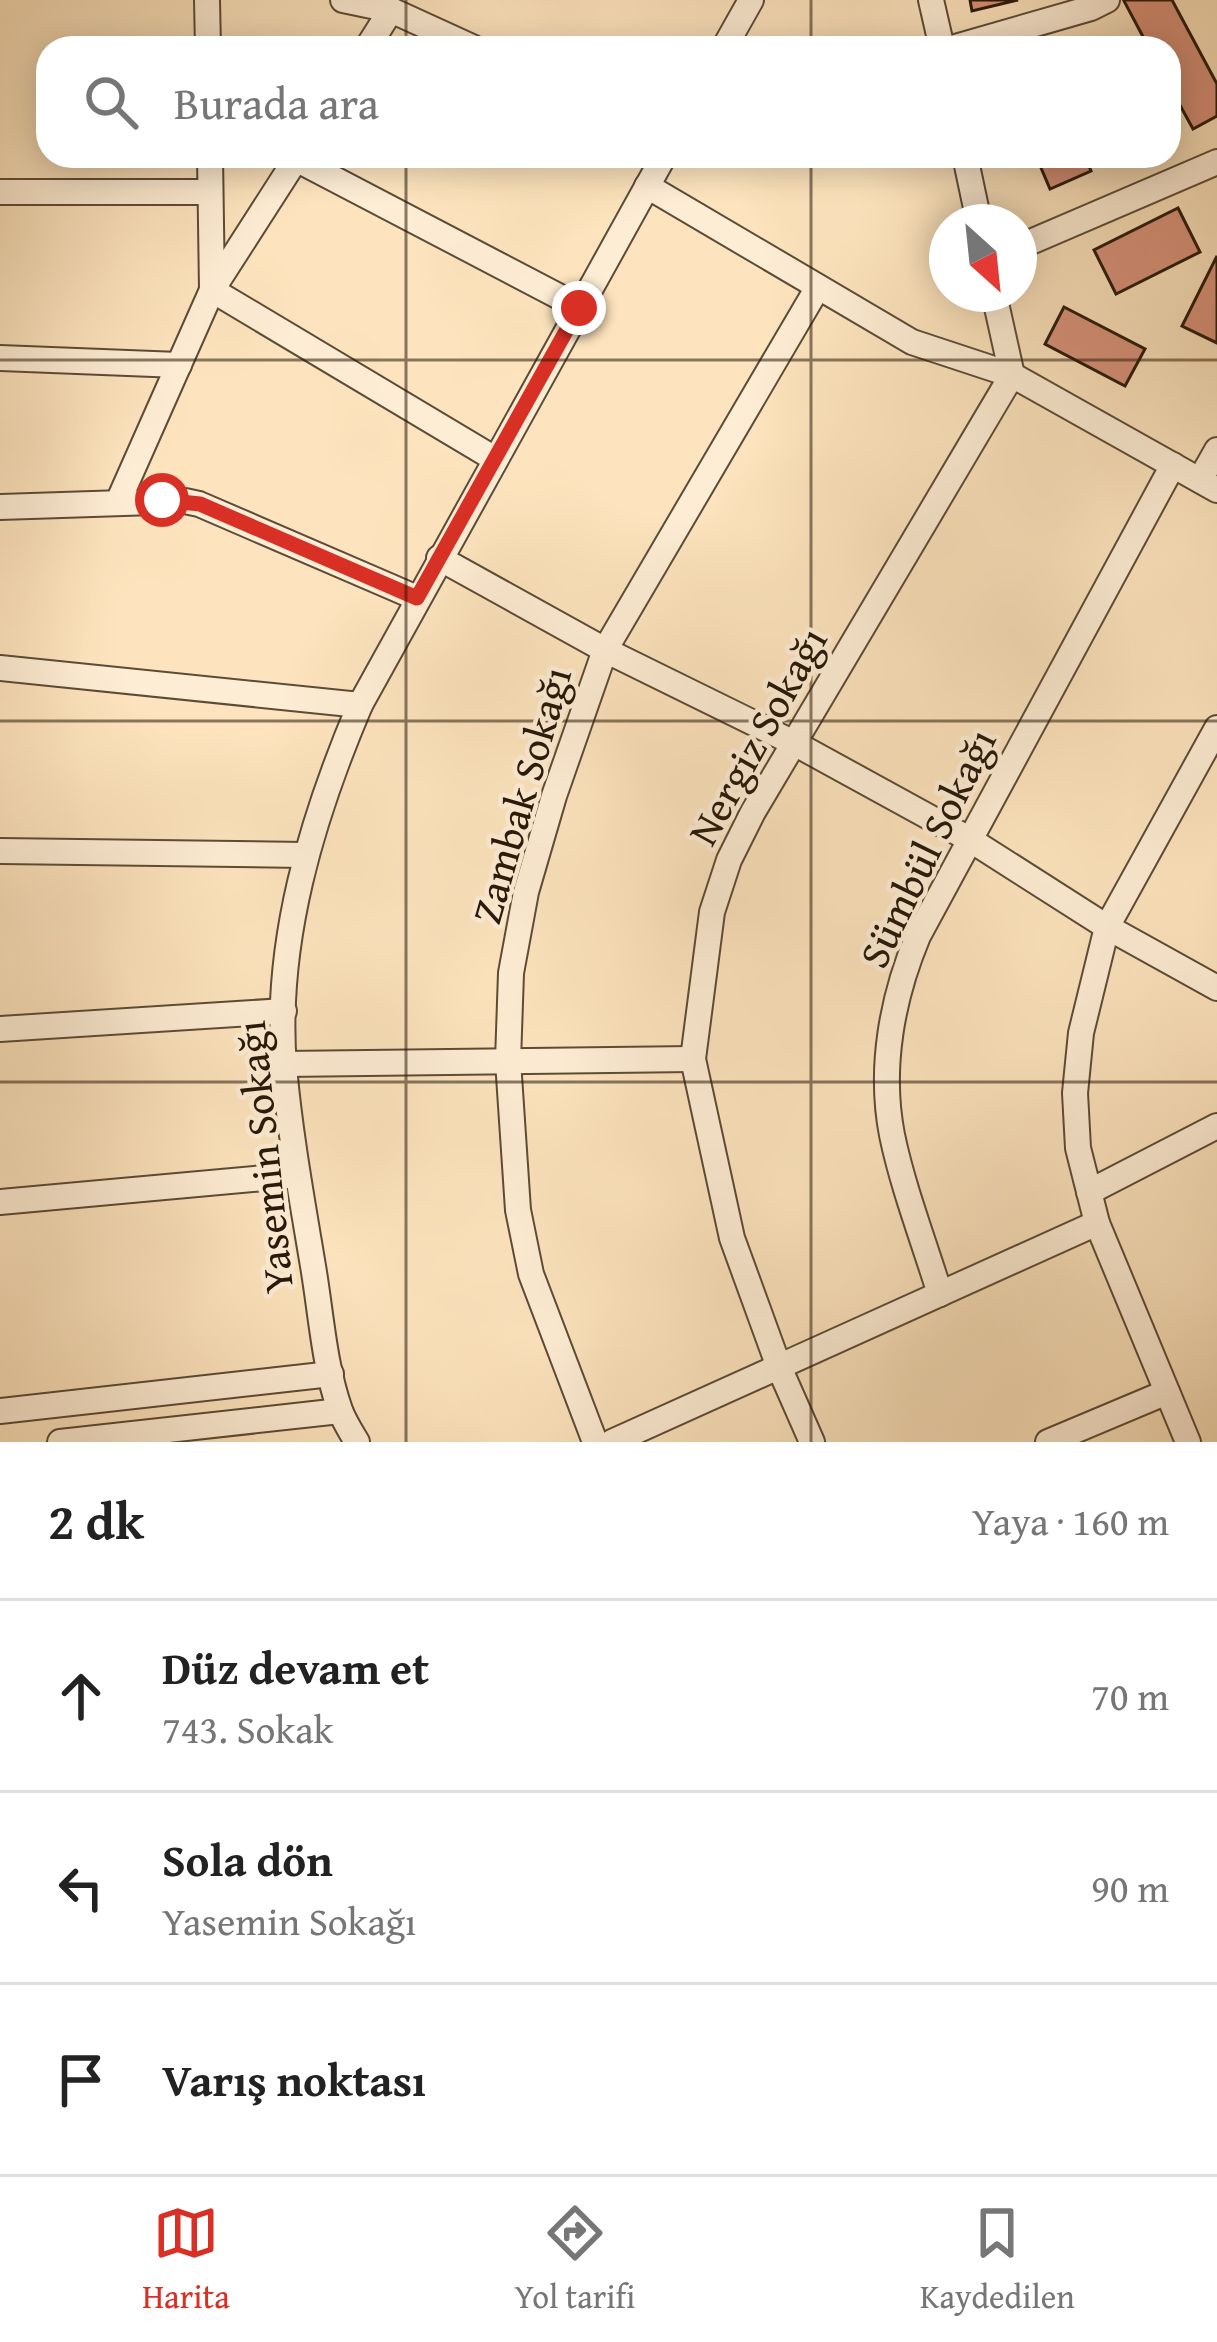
<!DOCTYPE html>
<html lang="tr">
<meta charset="utf-8">
<style>
:root{--surface:#fff;--page:#f2f2f2;--text:#222;--muted:#767676;--line:#e0e0e0;--accent:#d93025}
body{margin:0;font-family:"Gentium Book Plus",serif;background:var(--page);color:var(--text)}
.compass{position:absolute;left:929px;top:204px;width:108px;height:108px;border-radius:50%;background:var(--surface);box-shadow:0 6px 30px #0003;rotate:153deg}
.stop{position:absolute;width:36px;height:36px;margin:-27px;border:9px solid #d93025;border-radius:50%;background:#fff}
.stop.end{background:#d93025;border-color:#fff;box-shadow:0 3px 12px #0008}
.list{margin:0;padding:0;list-style:none}
h2{display:flex;justify-content:space-between;align-items:center;height:156px;margin:0;padding:0 48px;font-size:51px}
h2 small{font-size:39px;font-weight:400;color:var(--muted)}
.list li{display:grid;grid-template-columns:78px 1fr auto;gap:36px;align-items:center;box-sizing:border-box;height:192px;padding:0 48px;border-top:3px solid var(--line)}
.list b{display:block;font-size:45px;white-space:nowrap}
.list p{margin:0;font-size:39px;white-space:nowrap;color:var(--muted)}
.list em{font-size:39px;font-style:normal;color:var(--muted)}
.icon{flex:none;width:66px;height:66px;fill:none;stroke:currentColor;stroke-width:2;stroke-linecap:round;stroke-linejoin:round}
.map{position:relative;flex:none;width:1217px;height:1442px;overflow:hidden}
.search{position:absolute;background:var(--surface);box-shadow:0 6px 30px #0003;left:36px;right:36px;top:36px;height:132px;display:flex;align-items:center;gap:30px;box-sizing:border-box;padding:0 42px;border-radius:36px;color:var(--muted);font-size:45px}
.sheet{height:732px;background:var(--surface)}
nav{display:flex;justify-content:space-around;align-items:center;box-sizing:border-box;height:168px;border-top:3px solid var(--line);background:var(--surface);font-size:33px;color:var(--muted)}
nav a{display:grid;justify-items:center;gap:6px}
nav .on{color:var(--accent)}
.map>svg:first-child{display:block}
</style>
<div class="map">
<svg width="1217" height="1442" viewBox="0 0 1217 1442">
<rect width="100%" height="100%" fill="#fde4be"/>
<filter id="stains"><feTurbulence type="fractalNoise" baseFrequency=".00167" numOctaves="4"/><feColorMatrix values="0 0 0 0 .2 0 0 0 0 .09 0 0 0 0 .02 0 0 0 .5 -.17"/></filter>
<radialGradient id="worn" r=".72"><stop offset=".6" stop-color="#630" stop-opacity="0"/><stop offset="1" stop-color="#630" stop-opacity=".3"/></radialGradient>
<g fill="#d8917a" stroke="#271808" stroke-width="3">
<polygon points="970,0 1018,0 972,11"/>
<polygon points="1126,0 1172,0 1217,84 1217,116 1193,129 1169,85 1169,48 1149,48 1124,1"/>
<polygon points="1031,30 1039,48 990,48"/>
<polygon points="1036,156 1085,156 1091,171 1050,189"/>
<polygon points="1178,208 1200,252 1116,294 1094,250"/>
<polygon points="1217,256 1217,343 1182,326"/>
<polygon points="1064,307 1145,349 1125,386 1045,344"/>
</g>
<g fill="none" stroke-linecap="round" stroke-linejoin="round">
<defs>
<g id="minor">
<polyline points="207,0 208,48"/>
<polyline points="343,0 391,10 474,48"/>
<polyline points="931,0 942,48"/>
<polyline points="367,48 391,10"/>
<polyline points="724,48 751,0"/>
<polyline points="952,48 1091,8 1107,0"/>
<polyline points="210,156 212,290 495,459"/>
<polyline points="965,156 979,222"/>
<polyline points="296,159 579,307"/>
<polyline points="647,186 912,342 1012,375 1217,490"/>
<polyline points="0,192 210,192"/>
<polyline points="1019,247 1217,162"/>
<polyline points="0,358 179,365"/>
<polyline points="1200,480 1217,450"/>
<polyline points="118,502 212,290 298,156"/>
<polyline points="0,507 185,501 199,504 417,598"/>
<polyline points="439,558 605,650 794,743 969,839 1107,927 1217,988"/>
<polyline points="0,668 360,705"/>
<polyline points="0,851 305,855"/>
<polyline points="0,1029 284,1011"/>
<polyline points="284,1064 693,1059"/>
<polyline points="1089,1192 1217,1126"/>
<polyline points="0,1202 297,1175"/>
<path d="M940,1294C924,1242 903,1188 892,1135C879,1068 892,998 918,936L1173,465"/>
<polyline points="0,1411 331,1374"/>
<polyline points="60,1442 340,1411"/>
<path d="M357,1442C351,1432 344,1421 340,1410C324,1365 321,1313 313,1266C302,1200 290,1134 284,1067C274,942 312,818 360,705L664,156"/>
<polyline points="595,1442 531,1274 518,1210 508,1061 511,973 526,892 554,796 605,650 818,287"/>
<polyline points="612,1442 1097,1223"/>
<polyline points="812,1442 779,1367 732,1238 693,1059 712,912 729,860 753,812 1012,375 994,294"/>
<polyline points="1048,1442 1167,1392"/>
<polyline points="1188,1442 1097,1223 1078,1148 1075,1093 1081,1033 1107,927 1217,728"/>
</g>
</defs>
<use href="#minor" stroke="#5c4b36" stroke-width="28"/>
<use href="#minor" stroke="#feedd5" stroke-width="24"/>
</g>
<g fill="none" stroke-linecap="round" stroke-linejoin="round">
<polyline stroke="#d93025" stroke-width="15" points="162,500 200,504 417,598 579,308"/>
</g>
<path fill="none" stroke="#271808" stroke-width="3" stroke-opacity="0.55" d="M406,0V48M811,0V48M406,156V1442M811,156V1442M0,360H1217M0,721H1217M0,1082H1217"/>
<g text-anchor="middle" stroke-width="9" stroke-linejoin="round" paint-order="stroke">
<g font-size="42" fill="#271808" stroke="#feedd5">
<text transform="translate(757 736) rotate(-61)" y="15">Nergiz Sokağı</text>
<text transform="translate(521 795) rotate(-74)" y="15">Zambak Sokağı</text>
<text transform="translate(927 848) rotate(-64)" y="15">Sümbül Sokağı</text>
<text transform="translate(264 1157) rotate(-96)" y="15">Yasemin Sokağı</text>
</g>
</g>
<rect width="100%" height="100%" filter="url(#stains)"/>
<rect width="100%" height="100%" fill="url(#worn)"/>
</svg>
<svg class="compass" viewBox="-18 -18 36 36"><path d="M0-13l5 13h-10z" fill="#e53935"/><path d="M0 13l5-13h-10z" fill="#767676"/></svg>
<div class="stop" style="left:162px;top:500px"></div>
<div class="stop end" style="left:579px;top:308px"></div>
<div class="search"><svg class="icon" aria-label="search" viewBox="0 0 24 24"><circle cx="10" cy="10" r="6"/><path d="M15 15l6 6"/></svg>Burada ara</div>
</div>
<section class="sheet">
<h2>2 dk<small>Yaya · 160 m</small></h2>
<ul class="list">
<li><svg class="icon" aria-label="ahead" viewBox="0 0 24 24"><path d="M12 20V5M6 11l6-6 6 6"/></svg><div><b>Düz devam et</b><p>743. Sokak</p></div><em>70 m</em></li>
<li><svg class="icon" aria-label="left" viewBox="0 0 24 24"><path d="M17 20v-9H6M10 6l-5 5 5 5"/></svg><div><b>Sola dön</b><p>Yasemin Sokağı</p></div><em>90 m</em></li>
<li><svg class="icon" aria-label="arrive" viewBox="0 0 24 24"><path d="M6 21V4h12l-3 4 3 4H6"/></svg><div><b>Varış noktası</b></div></li>
</ul>
</section>
<nav>
<a class="on"><svg class="icon" aria-label="map" viewBox="0 0 24 24"><path d="M3 6l6-2 6 2 6-2v14l-6 2-6-2-6 2zM9 4v14M15 6v14"/></svg>Harita</a>
<a><svg class="icon" aria-label="directions" viewBox="0 0 24 24"><path d="M12 3l9 9-9 9-9-9zM9 14v-3h6M13 9l2 2-2 2"/></svg>Yol tarifi</a>
<a><svg class="icon" aria-label="saved" viewBox="0 0 24 24"><path d="M7 4h10v16l-5-4-5 4z"/></svg>Kaydedilen</a>
</nav>
